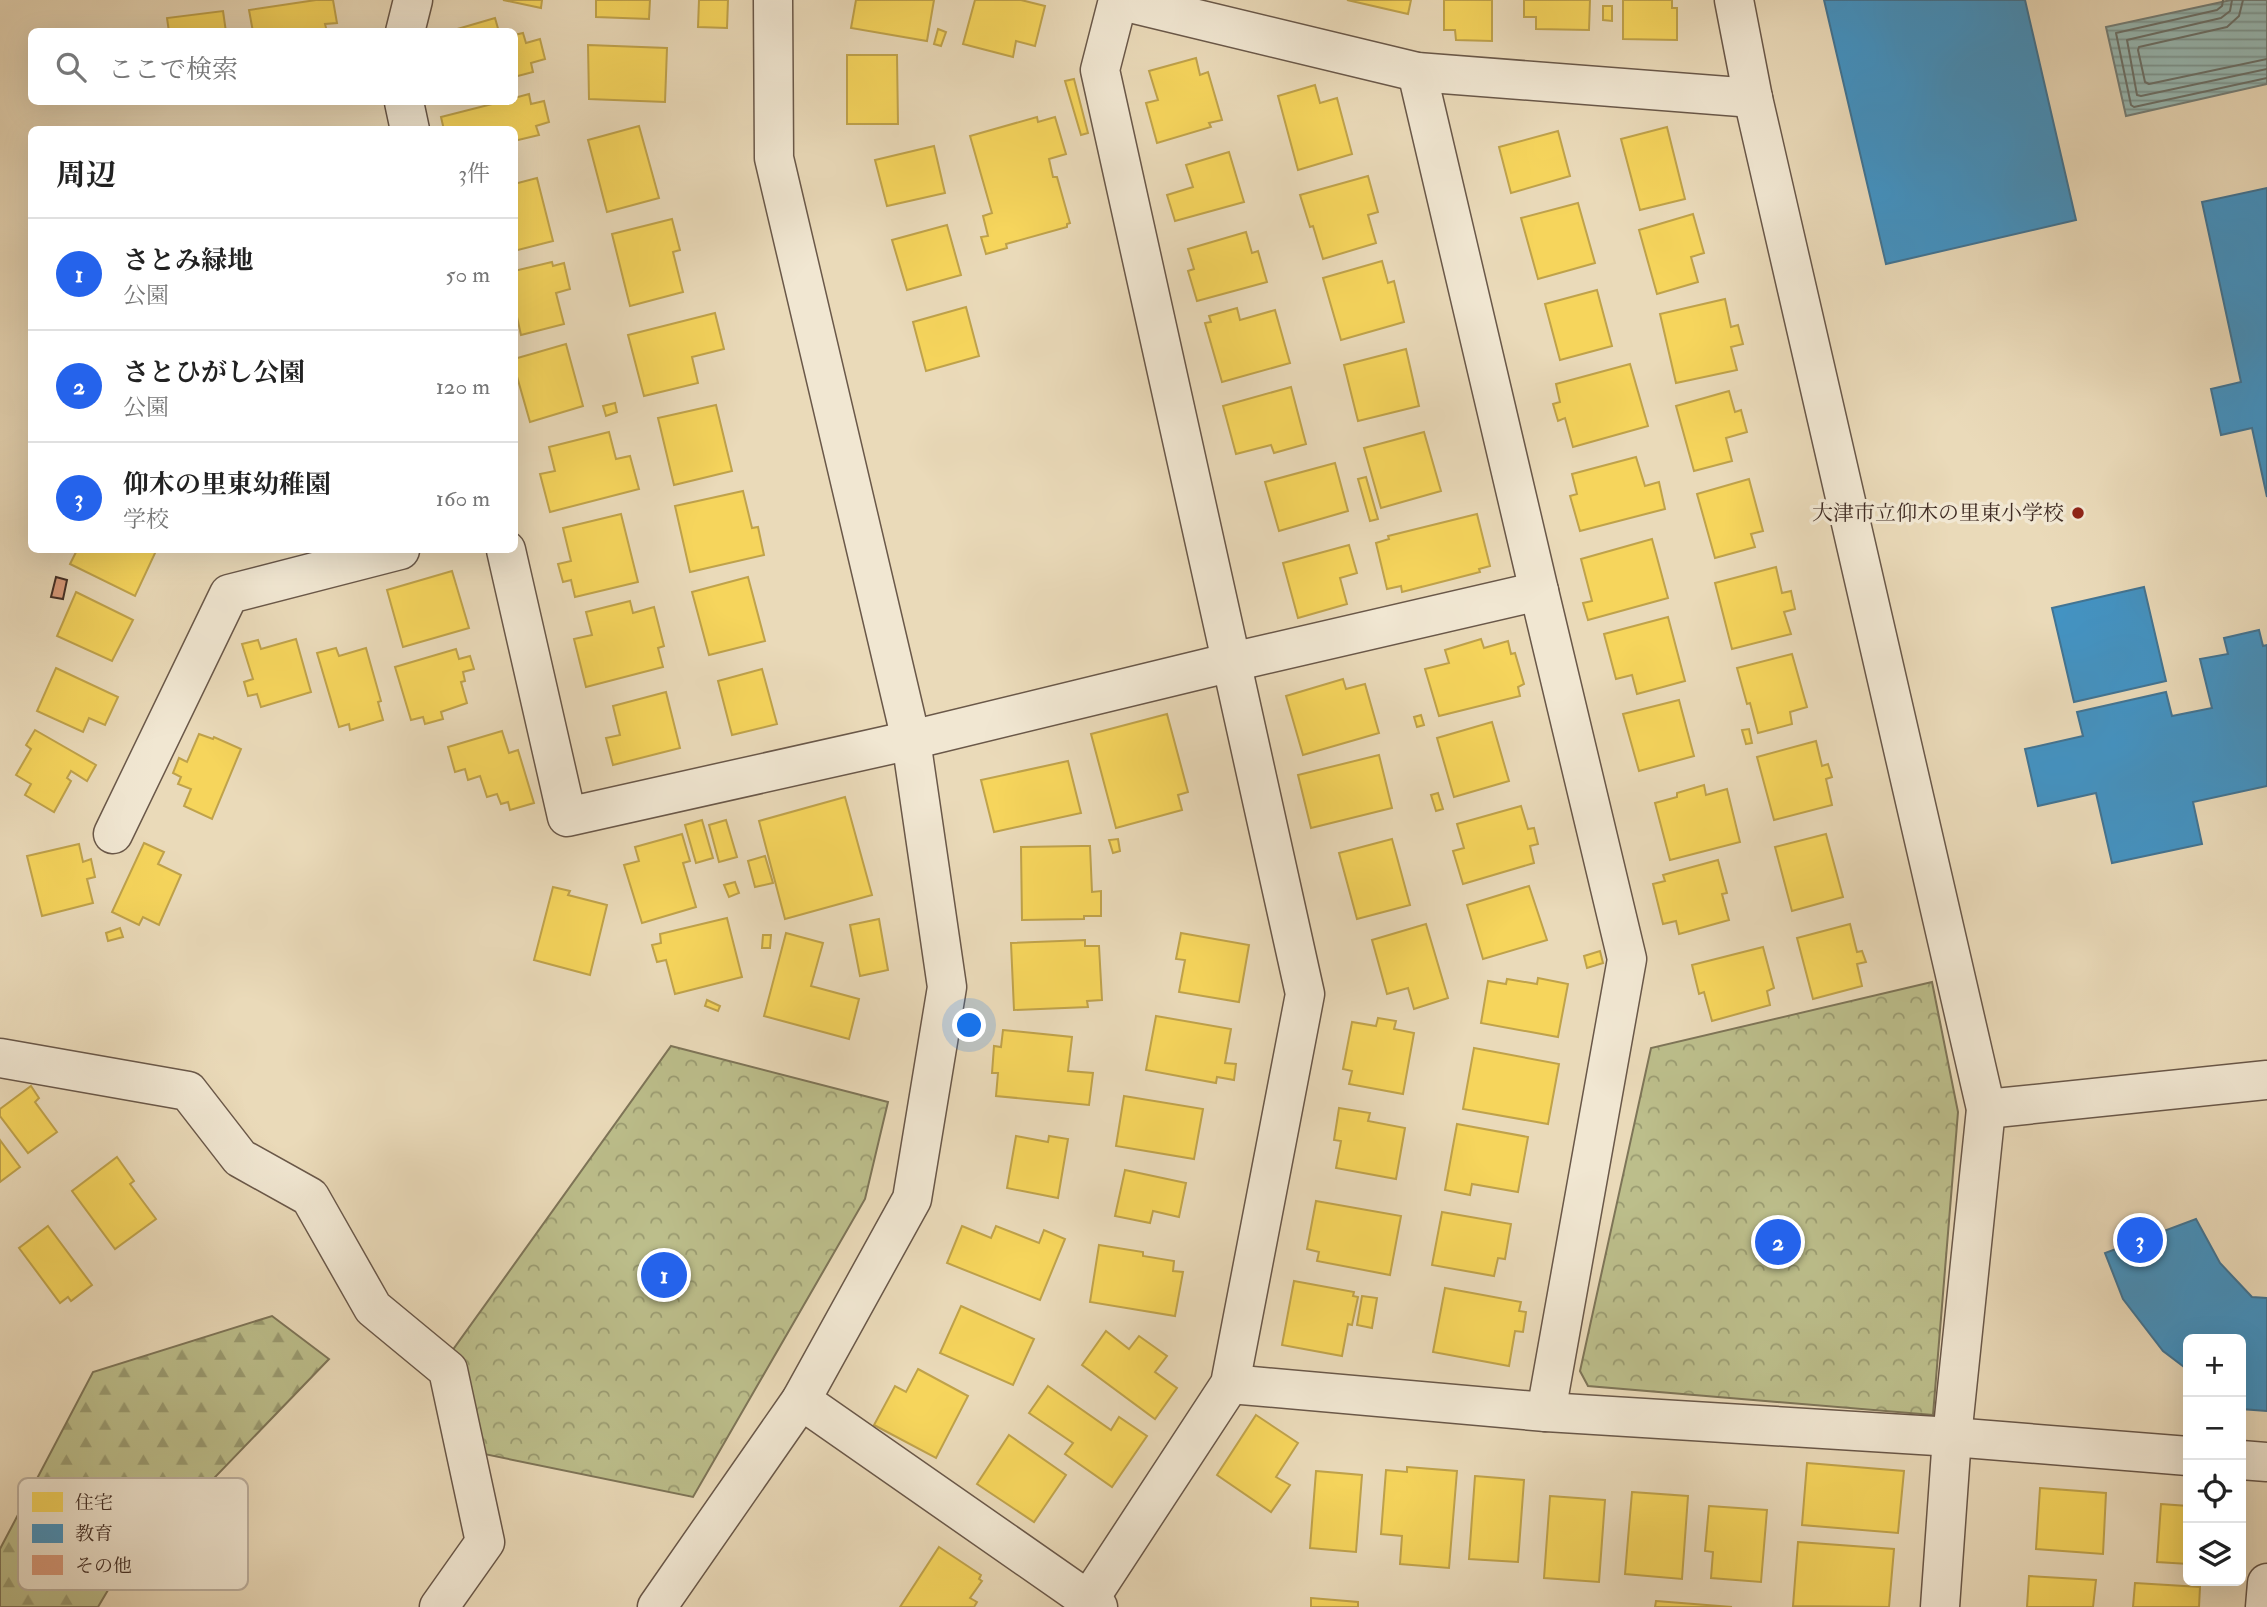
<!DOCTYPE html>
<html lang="ja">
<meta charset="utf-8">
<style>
:root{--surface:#fff;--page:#f6f6f6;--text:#222;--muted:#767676;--line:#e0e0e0;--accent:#2563eb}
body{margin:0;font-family:"IM FELL Double Pica","Noto Serif JP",serif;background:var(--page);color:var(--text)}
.controls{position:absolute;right:21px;bottom:21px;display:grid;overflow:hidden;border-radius:10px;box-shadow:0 7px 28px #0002}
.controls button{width:63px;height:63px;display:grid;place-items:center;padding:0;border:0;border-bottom:2px solid var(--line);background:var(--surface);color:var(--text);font:35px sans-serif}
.you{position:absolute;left:970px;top:1026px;width:24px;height:24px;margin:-18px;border:5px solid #fff;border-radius:50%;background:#1a73e8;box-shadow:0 0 0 10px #1a73e833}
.badge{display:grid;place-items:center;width:46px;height:46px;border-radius:50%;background:var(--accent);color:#fff;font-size:23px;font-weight:700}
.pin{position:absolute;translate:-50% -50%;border:4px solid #fff;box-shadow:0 2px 7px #0006}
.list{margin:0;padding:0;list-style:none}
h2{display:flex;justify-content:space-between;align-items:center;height:91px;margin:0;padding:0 28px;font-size:30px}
h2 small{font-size:23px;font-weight:400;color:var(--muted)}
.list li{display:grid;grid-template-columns:46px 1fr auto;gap:21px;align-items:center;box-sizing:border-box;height:112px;padding:0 28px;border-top:2px solid var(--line)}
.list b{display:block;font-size:26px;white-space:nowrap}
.list p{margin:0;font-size:23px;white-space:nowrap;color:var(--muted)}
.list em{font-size:23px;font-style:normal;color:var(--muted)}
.icon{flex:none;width:38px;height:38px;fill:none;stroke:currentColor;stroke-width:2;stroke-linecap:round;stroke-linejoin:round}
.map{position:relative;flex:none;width:2267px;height:1607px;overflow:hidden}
.search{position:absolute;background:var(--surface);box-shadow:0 7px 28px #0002;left:28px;top:28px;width:490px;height:77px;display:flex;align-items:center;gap:18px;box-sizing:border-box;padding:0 24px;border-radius:10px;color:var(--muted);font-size:26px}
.panel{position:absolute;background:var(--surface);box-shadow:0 7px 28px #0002;left:28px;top:126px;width:490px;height:427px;border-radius:10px}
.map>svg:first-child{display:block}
</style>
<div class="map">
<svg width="2267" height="1607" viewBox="0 0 2267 1607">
<defs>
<pattern id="forest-firs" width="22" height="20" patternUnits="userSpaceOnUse" patternTransform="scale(1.75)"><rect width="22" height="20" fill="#bcbe8b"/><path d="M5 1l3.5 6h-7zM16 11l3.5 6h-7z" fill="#9a9b71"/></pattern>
<pattern id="park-crowns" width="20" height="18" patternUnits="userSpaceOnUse" patternTransform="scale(1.75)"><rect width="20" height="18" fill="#bcbe8b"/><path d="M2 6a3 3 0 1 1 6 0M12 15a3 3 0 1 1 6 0" fill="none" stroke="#9a9b71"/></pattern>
<pattern id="water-rules" width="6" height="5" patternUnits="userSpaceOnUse" patternTransform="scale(1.75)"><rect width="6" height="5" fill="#98bab5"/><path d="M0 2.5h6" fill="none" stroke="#7d9793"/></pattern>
</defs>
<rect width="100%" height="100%" fill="#eadab9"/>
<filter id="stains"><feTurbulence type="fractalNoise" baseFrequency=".00286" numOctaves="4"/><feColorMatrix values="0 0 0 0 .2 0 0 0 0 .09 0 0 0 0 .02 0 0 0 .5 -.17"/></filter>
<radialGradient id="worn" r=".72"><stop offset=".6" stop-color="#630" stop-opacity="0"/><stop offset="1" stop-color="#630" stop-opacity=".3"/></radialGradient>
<polygon fill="url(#forest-firs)" stroke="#7e7558" stroke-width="2" points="272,1316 329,1359 111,1585 98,1607 0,1607 0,1549 93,1372"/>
<g fill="url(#park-crowns)" stroke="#7e7558" stroke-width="2">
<polygon points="1932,982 1958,1112 1933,1415 1588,1386 1580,1371 1651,1048"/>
<polygon points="671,1046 888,1102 865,1199 693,1497 484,1454 452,1351"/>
</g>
<polygon fill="url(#water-rules)" stroke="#75817b" stroke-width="2" points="2231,0 2267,0 2267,84 2126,116 2106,27"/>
<g fill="#f6d55c" stroke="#bfa24b" stroke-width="2">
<polygon points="316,0 333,0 337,23 325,24 327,32 253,32 249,10"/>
<polygon points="503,0 542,0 541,8"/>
<polygon points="596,0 650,0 649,19 596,17"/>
<polygon points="699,0 728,0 727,28 698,27"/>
<polygon points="856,0 934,0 927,41 851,28"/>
<polygon points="975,0 1021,0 1045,6 1035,46 1016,41 1013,57 963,44"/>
<polygon points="1347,0 1411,0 1408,14"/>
<polygon points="1444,0 1492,0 1492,41 1456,40 1455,30 1444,30"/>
<polygon points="1524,0 1590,0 1589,30 1536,29 1536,17 1524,17"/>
<polygon points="1623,0 1672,0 1672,8 1677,8 1677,40 1623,39"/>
<polygon points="1603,6 1612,6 1612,21 1603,20"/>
<polygon points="223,11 226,32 169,32 167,18"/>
<polygon points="495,18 499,32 447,32"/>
<polygon points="938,29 946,32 941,46 934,44"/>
<polygon points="523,33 526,43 540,39 545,59 531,63 533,72 514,77 514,35"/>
<polygon points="588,45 667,48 665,102 589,99"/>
<polygon points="847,55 897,55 898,124 847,124"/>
<polygon points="1196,58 1200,75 1208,72 1222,120 1209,123 1211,127 1157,143 1146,103 1158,100 1149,71"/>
<polygon points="1074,79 1088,133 1081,135 1065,81"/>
<polygon points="1315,85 1320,103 1337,98 1352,154 1298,170 1278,96"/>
<polygon points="529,94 531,104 544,101 549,122 536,126 539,135 514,141 514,130 444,130 441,117 500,102 514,102 514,98"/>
<polygon points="1037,117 1038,122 1055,117 1066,154 1049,159 1053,177 1057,177 1070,223 1067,224 1067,227 1006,244 1007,248 986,254 981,237 988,236 983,216 992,213 970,136"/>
<polygon points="639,126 659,198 607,212 588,140"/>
<polygon points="1667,127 1685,199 1640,210 1621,139"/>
<polygon points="1558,131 1570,176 1511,193 1499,147"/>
<polygon points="934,146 945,193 887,206 875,160"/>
<polygon points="1229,152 1244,202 1175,221 1167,195 1193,187 1186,165"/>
<polygon points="1368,176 1378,212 1368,215 1376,243 1323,259 1313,226 1310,227 1300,195"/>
<polygon points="537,178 553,241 514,251 514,184"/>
<polygon points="1578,203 1595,263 1538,279 1521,218"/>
<polygon points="1693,214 1704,253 1691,257 1698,282 1657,294 1639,230"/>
<polygon points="672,219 680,250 673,252 683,292 630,306 612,234"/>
<polygon points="947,225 961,275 907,290 892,240"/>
<polygon points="1246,232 1252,253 1258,251 1267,282 1197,301 1188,271 1194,269 1188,249"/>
<polygon points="1382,261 1388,283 1394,281 1404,322 1341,340 1323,278"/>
<polygon points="552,262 553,266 564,263 570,289 556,293 564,324 521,335 517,317 514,317 514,271"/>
<polygon points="1597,290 1612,346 1560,360 1545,304"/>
<polygon points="1725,299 1731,327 1738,325 1743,344 1731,347 1737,370 1676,383 1660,314"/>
<polygon points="966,307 979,356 926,371 913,322"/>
<polygon points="1237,308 1240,320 1275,310 1290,363 1222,382 1205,323 1211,322 1209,316"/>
<polygon points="715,313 724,349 692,357 698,383 644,396 628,335"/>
<polygon points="566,344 583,406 530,422 514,366 514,359"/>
<polygon points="1406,349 1419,406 1358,421 1344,365"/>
<polygon points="1630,364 1648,426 1573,447 1565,418 1558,421 1553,404 1560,402 1556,384"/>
<polygon points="1291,387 1306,444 1274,453 1271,445 1236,454 1223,406"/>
<polygon points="1729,391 1735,412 1741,410 1747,432 1726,438 1732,461 1694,471 1676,406"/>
<polygon points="615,403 617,412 606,416 603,406"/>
<polygon points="716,405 732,471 674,485 658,418"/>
<polygon points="609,432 616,459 630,456 639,489 550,512 540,474 555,471 549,447"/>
<polygon points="1424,432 1441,491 1381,508 1364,448"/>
<polygon points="1636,457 1645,486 1659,482 1665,509 1580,531 1570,496 1577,494 1572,474"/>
<polygon points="1335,463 1348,511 1279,531 1265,482"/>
<polygon points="1366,477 1378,519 1370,521 1358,479"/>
<polygon points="1749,479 1763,531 1751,534 1755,547 1715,558 1697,494"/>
<polygon points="743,491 752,528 758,527 764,555 690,572 675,506"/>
<polygon points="621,514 638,582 575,597 571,580 563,582 558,564 571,561 563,528"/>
<polygon points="1477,514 1490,566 1479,569 1480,572 1402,592 1401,586 1387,589 1376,543 1389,539 1388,536"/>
<polygon points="1652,539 1668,598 1588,620 1583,603 1592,601 1581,559"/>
<polygon points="1349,545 1357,573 1340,578 1347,604 1298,618 1283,563"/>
<polygon points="77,550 152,550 156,551 135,596 70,564"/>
<polygon points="1776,567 1782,593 1791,591 1795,609 1784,612 1791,634 1732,649 1715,583"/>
<polygon points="452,571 469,628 403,647 387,590"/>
<polygon points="748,577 765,641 709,655 692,592"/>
<polygon points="76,592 133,620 112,661 57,636"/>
<polygon points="630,601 633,613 654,607 664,646 658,648 663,667 586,687 574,639 592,635 586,612"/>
<polygon points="1668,617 1685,681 1637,694 1632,675 1616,679 1604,634"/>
<polygon points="296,639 311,692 261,707 257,694 248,696 244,682 253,679 242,644 258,640 261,649"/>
<polygon points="1481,639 1484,648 1508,641 1511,654 1515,653 1524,684 1518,687 1520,696 1439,716 1425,669 1449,663 1445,650"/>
<polygon points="336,648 339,656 366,648 381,701 378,702 383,720 350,730 349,724 339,727 317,653"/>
<polygon points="456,649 459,659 470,656 474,669 463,672 465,681 461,682 467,703 441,712 443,719 425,724 423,717 411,720 395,667"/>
<polygon points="1792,654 1807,707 1790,712 1792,724 1758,733 1750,703 1747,704 1737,668"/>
<polygon points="56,668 118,697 105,725 89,718 83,732 37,711"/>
<polygon points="762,669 777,724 732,735 718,681"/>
<polygon points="1343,679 1346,689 1365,684 1379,733 1303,755 1286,696"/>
<polygon points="666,692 680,748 613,765 606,738 620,735 613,706"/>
<polygon points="1679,700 1694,756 1639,771 1623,714"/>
<polygon points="1167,714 1188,792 1178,795 1182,810 1116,828 1091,734"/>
<polygon points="1421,715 1424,725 1417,727 1414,717"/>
<polygon points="1492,722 1509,781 1454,797 1437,738"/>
<polygon points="1749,729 1752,743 1746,744 1742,730"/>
<polygon points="35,730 96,765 87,781 71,771 67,778 71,781 54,812 25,795 31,784 16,775 31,749 26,745"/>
<polygon points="502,731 509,753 518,750 534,803 510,810 508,802 501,804 497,794 487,797 480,776 468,780 465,769 455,772 448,747"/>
<polygon points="199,734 213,739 214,737 241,749 212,819 184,806 191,789 178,784 181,777 173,773 179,758 187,762"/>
<polygon points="1816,741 1822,766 1828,764 1832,777 1826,779 1832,805 1774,820 1757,757"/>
<polygon points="1379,755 1392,808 1311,828 1298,775"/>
<polygon points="1068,761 1081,813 994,832 981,780"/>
<polygon points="1704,785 1706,795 1727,789 1740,842 1670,860 1655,803 1677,797 1677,793"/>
<polygon points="1438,793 1443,809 1436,811 1431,795"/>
<polygon points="845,797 872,895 785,919 759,821"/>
<polygon points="1521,806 1528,829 1534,828 1538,844 1530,846 1534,863 1463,884 1453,851 1464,848 1457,824"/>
<polygon points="702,820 713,858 696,863 685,825"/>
<polygon points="726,820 737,857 719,862 709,825"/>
<polygon points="682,834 690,861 683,863 696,907 642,923 624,865 639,861 635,847"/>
<polygon points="1826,834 1843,897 1792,911 1775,847"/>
<polygon points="1118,839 1120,851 1113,853 1109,840"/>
<polygon points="1392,839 1410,905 1357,919 1339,853"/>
<polygon points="144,843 164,852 158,864 181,875 159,925 143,917 139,925 112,912"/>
<polygon points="79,844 83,862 91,859 95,877 87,879 93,903 42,916 27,856"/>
<polygon points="1082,846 1090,846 1092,892 1101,891 1101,916 1084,916 1084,919 1022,920 1021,847"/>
<polygon points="765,856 773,883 755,887 748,861"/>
<polygon points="1718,860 1727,893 1722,894 1729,920 1679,934 1676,921 1663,924 1653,884 1665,881 1663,875"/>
<polygon points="735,882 739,893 729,897 724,885"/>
<polygon points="1529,886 1547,940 1483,959 1467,905"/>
<polygon points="553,887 570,891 568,895 607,905 590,975 534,960"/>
<polygon points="727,918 742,977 675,994 666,960 657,962 652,945 661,943 660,934"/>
<polygon points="879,919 888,970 860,976 850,925"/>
<polygon points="1426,924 1448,998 1414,1009 1408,988 1387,994 1372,940"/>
<polygon points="1850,924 1857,952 1862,951 1866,962 1857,964 1862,986 1813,999 1797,938"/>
<polygon points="120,928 123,937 108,941 106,933"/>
<polygon points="786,933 823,943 811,986 859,999 849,1039 764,1016"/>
<polygon points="1181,933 1249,945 1239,1002 1179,992 1185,960 1176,959"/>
<polygon points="763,935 771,935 770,948 762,948"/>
<polygon points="1085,940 1085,946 1099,946 1102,1000 1087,1001 1088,1007 1014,1010 1011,943"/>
<polygon points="1763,947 1774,988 1767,991 1770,1005 1712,1021 1704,992 1699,994 1692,965"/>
<polygon points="1600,951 1603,963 1587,968 1584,956"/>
<polygon points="1538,978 1568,984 1558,1037 1481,1023 1488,981 1506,984 1507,979 1537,984"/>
<polygon points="707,1000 720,1006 718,1011 705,1006"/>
<polygon points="1156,1016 1231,1029 1225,1063 1236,1064 1234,1080 1217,1077 1216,1083 1146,1070"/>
<polygon points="1378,1018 1396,1021 1394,1029 1414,1033 1403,1094 1349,1084 1352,1071 1343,1069 1352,1022 1376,1026"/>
<polygon points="1003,1030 1072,1037 1068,1071 1093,1073 1089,1105 996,1096 998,1073 992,1073 994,1046 1001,1047"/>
<polygon points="1474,1048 1559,1064 1548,1124 1463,1109"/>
<polygon points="31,1086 39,1098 35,1102 57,1132 28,1153 0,1116 0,1109"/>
<polygon points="1124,1096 1203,1109 1194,1159 1116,1146"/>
<polygon points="1339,1108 1370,1113 1368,1121 1405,1128 1396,1179 1336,1168 1341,1141 1334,1140"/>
<polygon points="1457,1124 1528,1137 1518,1192 1472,1184 1470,1195 1445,1190"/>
<polygon points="1016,1136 1048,1142 1049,1136 1068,1139 1058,1198 1007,1188"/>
<polygon points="0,1140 20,1167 0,1182"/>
<polygon points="117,1157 134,1181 130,1184 156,1219 115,1249 72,1191"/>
<polygon points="1125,1170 1186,1183 1179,1217 1153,1211 1150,1223 1115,1216"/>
<polygon points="1316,1201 1401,1216 1390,1275 1317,1261 1319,1252 1307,1249"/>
<polygon points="1442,1212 1511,1224 1505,1259 1498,1258 1494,1276 1432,1265"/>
<polygon points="48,1226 92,1285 71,1301 68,1297 60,1303 19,1248"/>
<polygon points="962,1226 991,1238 996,1226 1039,1243 1044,1230 1065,1239 1040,1300 947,1263"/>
<polygon points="1099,1245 1143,1252 1143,1256 1174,1261 1173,1271 1183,1272 1175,1316 1090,1302"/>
<polygon points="1294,1281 1354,1292 1353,1296 1358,1297 1352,1325 1348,1324 1342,1356 1282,1345"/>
<polygon points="1445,1288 1521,1302 1519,1311 1526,1312 1523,1332 1515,1331 1509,1366 1433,1352"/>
<polygon points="1362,1296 1377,1298 1372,1328 1357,1325"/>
<polygon points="961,1306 1034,1339 1013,1385 940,1353"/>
<polygon points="1106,1331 1129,1349 1139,1336 1167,1356 1155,1372 1177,1388 1155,1419 1082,1365"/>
<polygon points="918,1369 968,1396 936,1458 874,1425 895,1386 906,1392"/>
<polygon points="1048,1386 1111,1430 1119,1417 1147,1436 1112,1487 1065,1454 1073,1443 1029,1413"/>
<polygon points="1256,1415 1298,1443 1276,1477 1290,1485 1271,1512 1217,1475"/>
<polygon points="1009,1435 1066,1475 1034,1522 977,1484"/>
<polygon points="1807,1463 1904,1471 1898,1533 1802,1525"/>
<polygon points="1407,1467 1457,1471 1449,1568 1400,1564 1402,1536 1381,1534 1386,1470 1407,1472"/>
<polygon points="1316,1471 1362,1475 1356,1552 1310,1548"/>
<polygon points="1475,1476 1524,1480 1518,1562 1469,1559"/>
<polygon points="2040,1488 2106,1493 2103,1554 2036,1549"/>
<polygon points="1632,1492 1688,1496 1682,1579 1625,1574"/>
<polygon points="1550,1496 1605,1500 1599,1582 1544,1578"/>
<polygon points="2161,1504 2188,1506 2188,1564 2157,1562"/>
<polygon points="1709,1506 1767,1510 1761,1582 1711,1578 1713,1552 1705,1551"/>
<polygon points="1798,1542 1894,1549 1889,1607 1793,1606"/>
<polygon points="939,1547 981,1575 979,1579 982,1581 970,1598 977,1602 974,1607 900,1607"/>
<polygon points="2029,1576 2096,1580 2093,1607 2027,1607"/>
<polygon points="2135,1583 2200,1587 2199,1607 2133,1607"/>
<polygon points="1311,1598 1358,1602 1358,1607 1311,1607"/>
<polygon points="1656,1601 1732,1607 1655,1607"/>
</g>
<g fill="#4393c3" stroke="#427493" stroke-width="2">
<polygon points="1824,0 2025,0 2076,220 1886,264"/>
<polygon points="2267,188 2267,497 2252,428 2221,435 2211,389 2241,382 2202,202"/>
<polygon points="2144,587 2166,681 2074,702 2052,608"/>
<polygon points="2259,630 2263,646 2267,645 2267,786 2193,802 2202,844 2112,863 2096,793 2038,806 2025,749 2083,736 2077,712 2166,692 2172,716 2212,708 2200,659 2228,654 2224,638"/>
<polygon points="2196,1219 2220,1263 2252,1297 2267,1298 2267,1411 2241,1409 2241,1339 2188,1339 2188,1370 2163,1351 2123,1299 2105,1253"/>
</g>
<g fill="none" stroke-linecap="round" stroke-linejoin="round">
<g stroke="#6c736c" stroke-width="2">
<polyline points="2223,0 2222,6 2217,10 2116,33 2131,105 2134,107 2267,78"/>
<polyline points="2232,0 2230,11 2221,18 2127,40 2137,95 2141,96 2267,69"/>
<polyline points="2243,0 2239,16 2227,27 2139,47 2138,50 2145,82 2149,84 2267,59"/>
</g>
</g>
<polygon fill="#da9b7c" stroke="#402c24" stroke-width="2" points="56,577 67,580 63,599 51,597"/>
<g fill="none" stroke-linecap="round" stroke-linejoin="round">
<defs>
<g id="minor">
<polyline points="1118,0 1417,72 1753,98"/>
<polyline points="1734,0 1753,98 1986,1109 1952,1437 1940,1607"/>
<polyline points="405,32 413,0"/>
<polyline points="1417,72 1539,591 1627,959 1546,1412"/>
<polyline points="404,102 410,130"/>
<polyline points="506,550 567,817 911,740 1232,662 1539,591"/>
<polyline points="113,834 229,594 400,550"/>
<polyline points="0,1058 188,1091 240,1158 310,1197 373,1308 448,1370 485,1542 439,1607"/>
<polyline points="1986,1109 2267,1080"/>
<polyline points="1230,1384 1546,1412 1952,1437 2188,1456"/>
<polyline points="801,1400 1098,1607"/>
<polyline points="2241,1460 2267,1462"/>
<polyline points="1084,1607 1230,1384 1305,994 1100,70 1118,0"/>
<polyline points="2265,1607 2267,1583"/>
</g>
<polyline id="tertiary" points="657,1607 801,1400 912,1199 947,987 911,740 774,158 773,0"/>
</defs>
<use href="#minor" stroke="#6a5849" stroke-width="41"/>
<use href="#tertiary" stroke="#6a5849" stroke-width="41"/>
<use href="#minor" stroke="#f1e7d2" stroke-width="38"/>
<use href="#tertiary" stroke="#f1e7d2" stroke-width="38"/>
</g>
<circle fill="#8f2418" stroke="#f1e7d2" stroke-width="2.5" cx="2078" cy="513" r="7"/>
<g text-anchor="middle" stroke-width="7" stroke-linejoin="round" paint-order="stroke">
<g font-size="21" fill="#402c24" stroke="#f1e7d2" text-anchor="end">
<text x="2064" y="520">大津市立仰木の里東小学校</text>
</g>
</g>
<rect x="18" y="1478" width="230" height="112" rx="10" fill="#f1e7d2" stroke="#bcaf9e" stroke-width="2"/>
<rect x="32" y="1492" width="31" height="20" fill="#f6d55c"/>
<rect x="32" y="1524" width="31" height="19" fill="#4393c3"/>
<rect x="32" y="1555" width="31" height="20" fill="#da9b7c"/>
<g font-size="19" fill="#402c24">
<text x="75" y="1509">住宅</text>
<text x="75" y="1540">教育</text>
<text x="75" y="1572">その他</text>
</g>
<rect width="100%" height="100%" filter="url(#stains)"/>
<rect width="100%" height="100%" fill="url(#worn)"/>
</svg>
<div class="controls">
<button>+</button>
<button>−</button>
<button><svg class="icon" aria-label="locate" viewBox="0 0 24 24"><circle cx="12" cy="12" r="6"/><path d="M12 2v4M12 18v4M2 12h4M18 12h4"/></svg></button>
<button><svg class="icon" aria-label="layers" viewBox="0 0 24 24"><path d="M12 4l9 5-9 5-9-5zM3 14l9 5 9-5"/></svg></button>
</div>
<div class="you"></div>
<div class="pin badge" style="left:664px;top:1275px">1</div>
<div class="pin badge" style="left:1778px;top:1242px">2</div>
<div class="pin badge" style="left:2140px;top:1240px">3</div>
<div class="search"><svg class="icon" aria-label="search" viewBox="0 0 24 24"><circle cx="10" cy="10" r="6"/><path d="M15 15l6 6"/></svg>ここで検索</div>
<section class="panel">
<h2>周辺<small>3件</small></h2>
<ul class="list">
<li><span class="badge">1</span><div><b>さとみ緑地</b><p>公園</p></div><em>50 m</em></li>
<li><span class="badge">2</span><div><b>さとひがし公園</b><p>公園</p></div><em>120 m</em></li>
<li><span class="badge">3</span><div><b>仰木の里東幼稚園</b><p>学校</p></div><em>160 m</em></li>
</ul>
</section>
</div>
